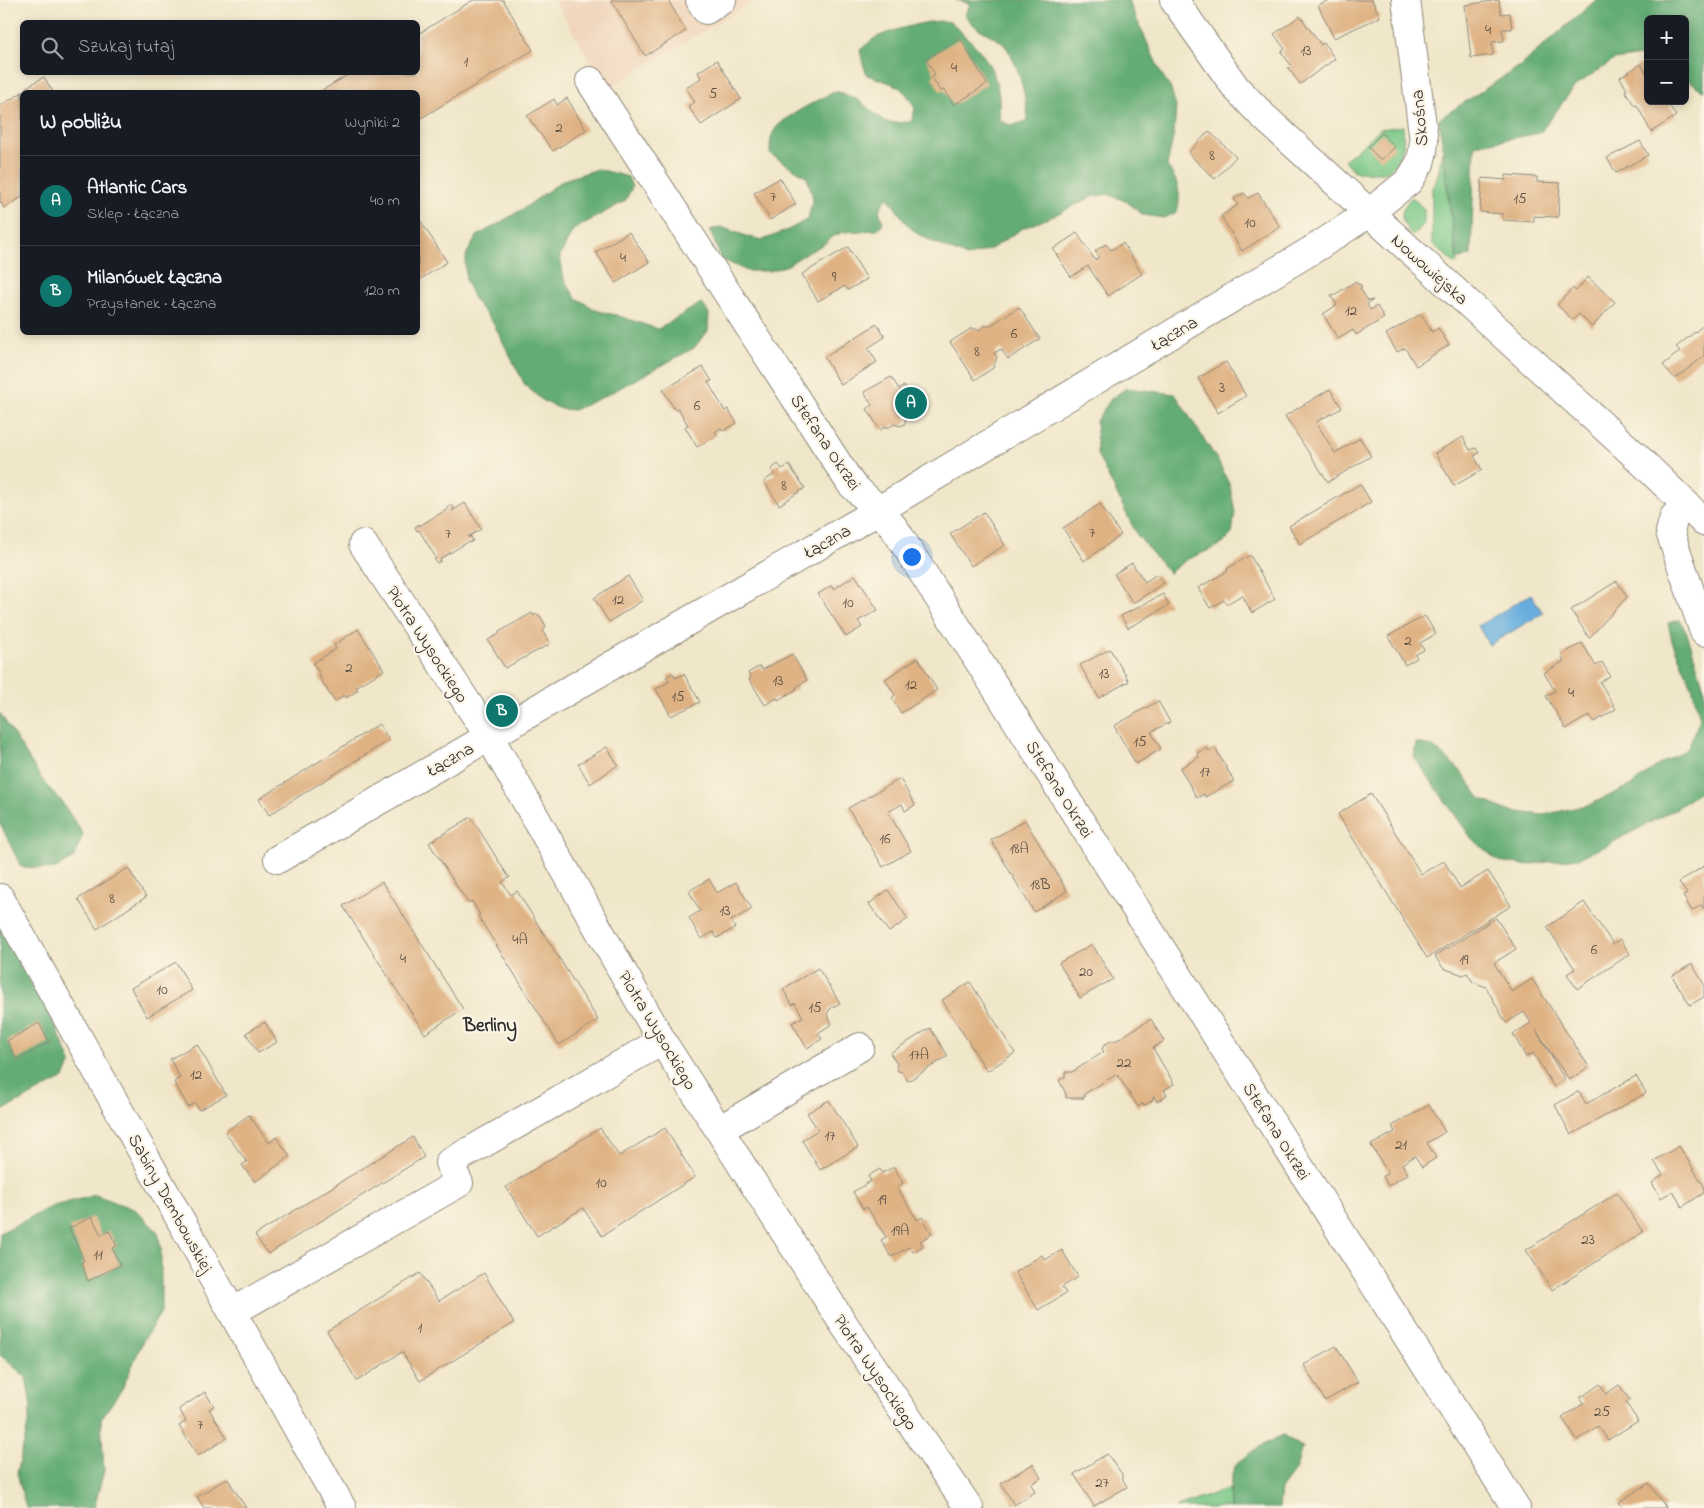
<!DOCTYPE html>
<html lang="pl">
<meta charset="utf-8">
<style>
:root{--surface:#171b24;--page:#20242c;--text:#f1f3f6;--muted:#9ea1a6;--line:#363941;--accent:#0f766e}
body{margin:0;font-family:"Indie Flower",sans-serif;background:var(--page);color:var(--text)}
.controls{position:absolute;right:15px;top:15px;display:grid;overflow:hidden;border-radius:8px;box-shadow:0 2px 8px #0003}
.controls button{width:45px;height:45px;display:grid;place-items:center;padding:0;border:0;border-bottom:1px solid var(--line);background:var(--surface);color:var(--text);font:25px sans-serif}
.you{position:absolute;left:911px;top:556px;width:18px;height:18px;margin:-12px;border:4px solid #fff;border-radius:50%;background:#1a73e8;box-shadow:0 0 0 8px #1a73e833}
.badge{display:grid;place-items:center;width:32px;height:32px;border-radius:50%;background:var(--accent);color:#fff;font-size:16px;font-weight:700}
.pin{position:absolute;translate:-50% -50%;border:2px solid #fff;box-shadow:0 1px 5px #0006}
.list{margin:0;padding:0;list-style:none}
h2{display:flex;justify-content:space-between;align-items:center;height:65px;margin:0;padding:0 20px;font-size:21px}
h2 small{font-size:16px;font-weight:400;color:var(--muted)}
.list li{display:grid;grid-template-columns:32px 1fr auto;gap:15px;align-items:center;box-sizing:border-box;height:90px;padding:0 20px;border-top:1px solid var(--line)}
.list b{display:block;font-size:19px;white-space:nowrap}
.list p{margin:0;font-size:16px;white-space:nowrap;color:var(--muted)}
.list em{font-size:16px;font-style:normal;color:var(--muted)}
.icon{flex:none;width:28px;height:28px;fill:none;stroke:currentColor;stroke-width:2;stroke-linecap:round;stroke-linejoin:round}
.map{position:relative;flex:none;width:1704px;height:1508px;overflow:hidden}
.search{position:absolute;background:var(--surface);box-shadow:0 2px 8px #0003;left:20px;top:20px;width:400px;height:55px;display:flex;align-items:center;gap:12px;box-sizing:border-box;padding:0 18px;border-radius:8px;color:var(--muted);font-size:19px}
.panel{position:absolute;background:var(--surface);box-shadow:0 2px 8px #0003;left:20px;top:90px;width:400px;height:245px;border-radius:8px}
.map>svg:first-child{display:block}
</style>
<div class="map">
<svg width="1704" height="1508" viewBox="0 0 1704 1508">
<rect width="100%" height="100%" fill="#fcf5e5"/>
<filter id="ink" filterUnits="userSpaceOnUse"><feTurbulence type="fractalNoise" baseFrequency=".02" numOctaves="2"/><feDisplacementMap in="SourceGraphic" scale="10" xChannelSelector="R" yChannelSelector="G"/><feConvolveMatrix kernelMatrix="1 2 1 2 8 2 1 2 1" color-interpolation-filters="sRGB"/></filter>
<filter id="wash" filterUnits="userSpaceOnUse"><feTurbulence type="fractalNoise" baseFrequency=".0096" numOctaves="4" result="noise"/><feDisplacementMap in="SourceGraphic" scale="20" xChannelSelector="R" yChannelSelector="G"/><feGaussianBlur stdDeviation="1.12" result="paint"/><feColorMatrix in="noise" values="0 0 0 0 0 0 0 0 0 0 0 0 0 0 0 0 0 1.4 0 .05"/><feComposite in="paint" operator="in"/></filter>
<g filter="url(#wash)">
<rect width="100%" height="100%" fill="#f0e6c9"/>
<polygon fill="#f0d5bc" points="554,0 755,0 607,89"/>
<g fill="#7ac887" stroke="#527a59">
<path d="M1403,126C1404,148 1404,156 1387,172H1356L1344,161L1380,129Z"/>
<polygon points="1442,151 1457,263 1455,264 1432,243 1432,188 1438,175"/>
<path d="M1412,197L1424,209V224L1413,236C1400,221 1397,212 1412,197Z"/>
<polygon points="1229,1488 1230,1508 1175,1508"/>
</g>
<g fill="#63ac74" stroke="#476c50">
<path d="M956,0H1128L1160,71L1171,89L1176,107L1174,133L1167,166C1178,180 1182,194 1177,212L1164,218L1143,215L1126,201L1107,194L1091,197L1051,217L1023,228L991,249L967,257C952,250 925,240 914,231C903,222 897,208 887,197L879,210L883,223L877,230L843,232L834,236L824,244L800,257L788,265L770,271H747L721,259L710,230L721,227L749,237L763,240L788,230L808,219L813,198L807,177L770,154C770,144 770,136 776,128C786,115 821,99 836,91L857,99L884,121L891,123L911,122L915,109C904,83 891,84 867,75L863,64L860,50C865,46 870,41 875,38C888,31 937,17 950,22C955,24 960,31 964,35C992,59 1002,84 999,120L1012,126L1028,120C1027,101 1017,55 1002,43C987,31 976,31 965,15L970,4Z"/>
<polygon points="1596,0 1704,0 1704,92 1685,77 1685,19 1648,19 1648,55 1614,60 1575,86 1540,133 1475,145 1471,255 1457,260 1439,119 1520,66"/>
<polygon points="598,169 628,177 632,187 625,201 573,230 560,256 564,279 576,298 598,311 616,315 658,329 701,303 709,313 708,331 694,348 603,397 574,410 561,409 543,401 525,385 493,323 475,301 466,281 465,263 467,253 477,236 523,209 563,180"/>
<polygon points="1126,388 1175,394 1218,461 1230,486 1235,512 1232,534 1221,545 1186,560 1169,573 1137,535 1097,454 1096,421 1111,399"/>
<polygon points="1680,620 1688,636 1704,688 1704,783 1702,790 1677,808 1606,846 1578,858 1524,865 1498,861 1472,839 1414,757 1416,743 1432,746 1460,770 1481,799 1508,811 1544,815 1591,804 1632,785 1657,766 1687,749 1700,719 1692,687 1672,641 1668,623"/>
<polygon points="0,713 45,784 60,799 83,834 74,858 54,869 21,867 0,823"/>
<polygon points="0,925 7,942 54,1022 71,1062 64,1078 0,1112"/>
<polygon points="96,1195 136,1210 158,1232 161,1248 161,1312 143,1341 122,1389 101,1419 104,1471 94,1508 26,1508 17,1473 26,1434 31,1406 26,1377 0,1355 0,1233 53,1206"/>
<path d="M1283,1435L1302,1447L1296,1469L1281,1489L1279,1508H1230C1230,1495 1229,1477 1236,1465C1244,1454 1270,1441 1283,1435Z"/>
</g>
<polygon fill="#66addd" stroke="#486c84" points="1531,594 1543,613 1489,645 1478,626"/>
<g id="blocks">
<g fill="#dfb284">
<polygon points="473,0 503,0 533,50 418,120 418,92 319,92 353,72 418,72 418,34"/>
<polygon points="611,0 668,0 686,31 645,56"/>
<polygon points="1330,0 1372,0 1380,17 1334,38 1318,5"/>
<polygon points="1499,0 1501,14 1510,13 1512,29 1502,29 1504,41 1492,42 1493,55 1471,58 1465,5"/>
<polygon points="1300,16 1321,45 1324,43 1335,59 1300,84 1288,68 1291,65 1281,52 1285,49 1274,34"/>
<polygon points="960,38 987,84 954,105 944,90 940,91 932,77 935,75 926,59"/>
<polygon points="717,60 741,99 701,125 688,106 695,102 686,88 701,78 698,72"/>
<polygon points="1641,64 1648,76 1648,101 1675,101 1669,105 1676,116 1651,132 1637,105 1635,106 1625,91 1627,90 1620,77"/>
<polygon points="44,77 53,92 22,92 22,197 4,208 0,201 0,106 26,90 25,88"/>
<polygon points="567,98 586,130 553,151 527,116 554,99 557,105"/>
<polygon points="1209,131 1236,157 1215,179 1188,153"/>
<polygon points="1382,133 1395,147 1381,160 1368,147"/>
<polygon points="1640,141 1648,155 1616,173 1607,158"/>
<polygon points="1506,175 1537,177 1537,182 1560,183 1558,217 1534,216 1534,222 1503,220 1503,214 1480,212 1482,178 1506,180"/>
<polygon points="780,178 796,204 770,220 754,193"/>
<polygon points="1244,193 1248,198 1258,193 1280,227 1242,251 1221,216 1238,205 1234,199"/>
<polygon points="418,217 447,262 418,281"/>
<polygon points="629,232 649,262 616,283 596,252"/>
<polygon points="1077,233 1095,260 1099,257 1095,251 1106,244 1111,250 1123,243 1142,274 1108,296 1088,266 1071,277 1053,249"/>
<polygon points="848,247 867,279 848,290 845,286 818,301 802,274"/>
<polygon points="1588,277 1615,302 1592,327 1579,314 1573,320 1557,305 1573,288 1576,291"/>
<polygon points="1356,281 1358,285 1360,284 1362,287 1360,288 1368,301 1373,300 1367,304 1370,310 1377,306 1384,318 1356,335 1353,330 1338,339 1323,314 1337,305 1331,295 1333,294 1334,295"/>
<polygon points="1019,307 1040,339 1008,359 1001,349 994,353 997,357 993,368 975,380 950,342 972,328 979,330 986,325 988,327"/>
<polygon points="1421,314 1432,332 1438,328 1449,345 1416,366 1405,348 1397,352 1386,334"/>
<polygon points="877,324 885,337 868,348 877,362 841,385 824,357"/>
<polygon points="1704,325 1704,356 1675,379 1663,365 1680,351 1676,347"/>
<polygon points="1226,362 1246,396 1218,413 1198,378"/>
<polygon points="703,367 712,381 708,382 725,411 728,409 737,423 723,431 721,428 715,432 717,435 697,447 685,427 688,425 678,408 675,410 663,390"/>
<polygon points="891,377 899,389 904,386 913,402 909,405 913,412 906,416 905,424 900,426 894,424 888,428 887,426 880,430 867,409 872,405 864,392"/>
<polygon points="1330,389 1342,408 1316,422 1335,453 1360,438 1371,456 1328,482 1285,416"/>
<polygon points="1463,437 1470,450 1476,448 1479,453 1474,456 1482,470 1454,486 1435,453"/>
<polygon points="778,464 782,469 789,465 805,488 779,505 764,481 775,474 771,469"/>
<polygon points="1360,484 1371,502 1300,544 1289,526"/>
<polygon points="465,503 481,529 468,537 471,537 473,541 469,543 468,542 440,559 441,561 437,563 434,559 436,558 419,530 417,531 415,527 419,524 419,526 448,509 447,507 451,505 454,509 452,511"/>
<polygon points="1100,504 1121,535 1084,561 1063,528"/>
<polygon points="984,512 1005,545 971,566 950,534"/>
<polygon points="1250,555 1275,599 1252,613 1242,595 1227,604 1224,600 1210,608 1198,588 1228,571 1227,569"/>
<polygon points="1132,563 1145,582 1157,574 1164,583 1133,603 1114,574"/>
<polygon points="855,575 878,610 858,621 862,627 846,637 818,594 831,586 834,589"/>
<polygon points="628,576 643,600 609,622 594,598"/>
<polygon points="1617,581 1627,597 1589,638 1571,610"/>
<polygon points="1163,594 1169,605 1128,628 1121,616"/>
<polygon points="532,613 534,616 536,614 540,616 546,626 543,632 550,644 505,668 488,640 499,634 499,632"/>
<polygon points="1425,616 1436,634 1420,643 1424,650 1415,655 1417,658 1405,665 1388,636"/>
<polygon points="358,629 384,670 356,687 358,690 346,698 344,695 335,702 319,677 321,676 313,663 336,649 334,645"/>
<polygon points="1582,643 1596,666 1602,662 1610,676 1600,682 1616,709 1594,722 1590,715 1566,729 1546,696 1555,691 1544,673 1564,661 1561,655"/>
<polygon points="1110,649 1129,681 1099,698 1080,665"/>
<polygon points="792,654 807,680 796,687 797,689 778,700 777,698 765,705 749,679 751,678 748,673 760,666 762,670"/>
<polygon points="918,658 937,690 901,713 892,698 895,695 885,679"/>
<polygon points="673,673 676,678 684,674 700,702 671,716 656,689 670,681 666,677"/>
<polygon points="1158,701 1170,722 1151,732 1161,749 1136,764 1114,726"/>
<polygon points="379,724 389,740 269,815 259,799"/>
<polygon points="607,747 618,765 590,784 578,764"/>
<polygon points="1207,748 1209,751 1215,748 1234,781 1205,797 1204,794 1197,798 1180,768 1199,757 1197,753"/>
<polygon points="900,779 915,805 905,811 902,804 888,812 911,851 883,867 848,808"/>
<polygon points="1371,794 1421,874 1444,861 1460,888 1488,871 1511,906 1427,958 1338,814"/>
<polygon points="471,817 508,876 510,877 502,882 511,895 517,891 598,1020 559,1045 478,916 480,915 472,901 468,903 429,843"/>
<polygon points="1025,820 1067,891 1034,912 991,840"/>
<polygon points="1704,866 1704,909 1701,905 1692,911 1683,896 1687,894 1679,882"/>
<polygon points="128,868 146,897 97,929 78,899"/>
<polygon points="709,879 717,893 736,882 752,909 731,921 735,928 717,938 713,932 701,939 689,918 700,911 689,891"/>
<polygon points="382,882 463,1009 425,1034 343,906"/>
<polygon points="888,890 908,919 889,932 869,904"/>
<polygon points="1584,902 1613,944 1620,939 1630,954 1577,989 1567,974 1575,969 1547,927"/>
<polygon points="1496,918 1516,949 1494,963 1512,992 1532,979 1589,1067 1569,1080 1536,1030 1565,1080 1554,1087 1533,1053 1526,1057 1513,1034 1531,1023 1524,1012 1506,1023 1486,987 1473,982 1467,973 1463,975 1443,968 1435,956"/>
<polygon points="1092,944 1113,979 1080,998 1059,963"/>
<polygon points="176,962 192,990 147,1017 131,988"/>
<polygon points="1692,964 1704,984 1704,997 1690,1005 1672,976"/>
<polygon points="818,968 840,1003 830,1009 827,1014 832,1024 818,1033 822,1039 807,1048 792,1023 803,1017 795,1003 792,1005 783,989"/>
<polygon points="970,982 1015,1053 987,1071 942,1000"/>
<polygon points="1151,1019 1164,1041 1153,1048 1174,1084 1164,1090 1167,1095 1157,1102 1154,1096 1152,1101 1145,1105 1142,1104 1138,1107 1117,1074 1084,1094 1084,1098 1066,1098 1066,1094 1059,1080 1065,1077 1065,1072 1072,1072 1104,1052 1102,1049 1104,1045 1111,1041 1115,1041"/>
<polygon points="265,1022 277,1042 258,1053 246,1033"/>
<polygon points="39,1023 49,1042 17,1060 7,1041"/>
<polygon points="930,1028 948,1056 908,1081 902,1072 898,1071 896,1067 897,1064 890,1053"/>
<polygon points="197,1044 226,1095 199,1110 195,1103 188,1107 174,1082 180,1078 170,1059"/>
<polygon points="1636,1076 1646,1093 1571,1135 1555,1105 1579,1091 1586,1104"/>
<polygon points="829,1100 858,1147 820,1170 802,1140 818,1130 807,1113"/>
<polygon points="1429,1105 1445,1132 1427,1143 1436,1158 1422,1167 1415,1156 1402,1164 1408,1174 1388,1186 1383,1176 1388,1173 1371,1145 1395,1132 1392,1126"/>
<polygon points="249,1115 269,1143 276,1137 290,1156 255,1182 242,1165 247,1162 225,1132"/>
<polygon points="600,1128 619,1156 665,1128 695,1177 602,1236 583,1208 537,1236 506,1187"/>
<polygon points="413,1137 424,1157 268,1254 255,1235"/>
<polygon points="1679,1146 1704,1186 1704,1193 1682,1207 1673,1191 1661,1198 1652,1183 1663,1175 1654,1161"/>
<polygon points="894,1167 903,1183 897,1187 917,1220 922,1217 932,1234 920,1241 923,1246 913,1252 909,1247 891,1257 881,1240 886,1237 867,1207 863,1209 853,1192 871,1181 868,1176 880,1169 882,1173"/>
<polygon points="1617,1193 1643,1232 1552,1290 1526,1250"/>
<polygon points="92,1217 101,1235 109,1231 117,1246 112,1248 120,1265 88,1281 81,1262 84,1261 69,1228"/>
<polygon points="1062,1250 1078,1277 1062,1287 1066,1293 1038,1310 1015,1272 1042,1255 1045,1260"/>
<polygon points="420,1273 439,1301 484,1273 514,1323 420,1381 402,1352 357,1381 327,1331"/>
<polygon points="1336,1346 1358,1382 1325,1401 1304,1365"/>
<polygon points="1600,1384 1606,1394 1619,1385 1630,1400 1626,1403 1638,1421 1608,1440 1598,1426 1577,1440 1562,1418 1584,1403 1580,1398"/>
<polygon points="205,1392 214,1406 209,1409 227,1438 198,1456 179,1426 186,1421 179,1409"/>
<polygon points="1107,1454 1122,1474 1122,1478 1127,1487 1094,1506 1074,1474"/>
<polygon points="1033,1464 1041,1478 1031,1484 1035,1492 1014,1505 1001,1483"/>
<polygon points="227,1478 246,1508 204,1508 197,1497"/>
<polygon points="1649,1483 1666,1508 1623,1508 1619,1502"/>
</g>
</g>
</g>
<g filter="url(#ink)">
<use href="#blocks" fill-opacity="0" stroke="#8e887a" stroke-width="1"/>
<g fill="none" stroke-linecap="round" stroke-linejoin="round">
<defs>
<g id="minor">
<polyline points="700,0 706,10 722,0"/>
<polyline points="1174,0 1236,88 1263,116 1637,457 1704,522"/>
<polyline points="590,81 851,484 879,510 895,529 1516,1508"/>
<polyline points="1686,504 1674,517 1670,532 1704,632"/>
<polyline points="363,544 489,736 662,1041 841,1320 969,1508"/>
<polyline points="278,859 859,522 1317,247 1369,213 1409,181 1420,163 1423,151 1424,141 1406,0"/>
<polyline points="0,898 342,1508"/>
<polyline points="719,1130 860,1047"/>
<polyline points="232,1312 459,1183 449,1163 662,1041"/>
</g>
</defs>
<use href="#minor" stroke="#8e887a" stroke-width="30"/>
<use href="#minor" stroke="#fff" stroke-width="28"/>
</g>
</g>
<g text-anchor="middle" stroke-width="4.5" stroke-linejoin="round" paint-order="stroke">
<g font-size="15" fill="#584d41">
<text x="1488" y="34">4</text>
<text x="1306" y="55">13</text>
<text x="466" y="66">1</text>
<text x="954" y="72">4</text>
<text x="713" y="98">5</text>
<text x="559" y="132">2</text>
<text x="1212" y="160">8</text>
<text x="773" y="201">7</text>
<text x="1520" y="203">15</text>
<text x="1250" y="227">10</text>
<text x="623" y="262">4</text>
<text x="834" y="281">9</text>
<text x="1351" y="315">12</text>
<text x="1014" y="338">6</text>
<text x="977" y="356">8</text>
<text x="1222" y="392">3</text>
<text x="697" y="410">6</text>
<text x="784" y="490">8</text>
<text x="1092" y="537">7</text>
<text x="448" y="538">7</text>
<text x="618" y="604">12</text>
<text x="848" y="607">10</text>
<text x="1408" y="645">2</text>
<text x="349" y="672">2</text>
<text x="1104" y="678">13</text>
<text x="778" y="685">13</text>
<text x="911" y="689">12</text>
<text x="1571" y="697">4</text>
<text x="678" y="701">15</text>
<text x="1140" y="746">15</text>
<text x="1205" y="776">17</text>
<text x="885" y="843">16</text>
<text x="1019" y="853">18A</text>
<text x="1040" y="889">18B</text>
<text x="112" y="903">8</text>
<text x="725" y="915">13</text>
<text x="520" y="944">4A</text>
<text x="1594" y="954">6</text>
<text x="403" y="963">4</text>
<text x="1464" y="964">19</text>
<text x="1086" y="976">20</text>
<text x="162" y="994">10</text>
<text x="815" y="1012">15</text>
<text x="919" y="1059">17A</text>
<text x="1124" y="1067">22</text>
<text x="196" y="1079">12</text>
<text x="830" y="1140">17</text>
<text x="1401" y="1149">21</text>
<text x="601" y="1187">10</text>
<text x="882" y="1204">19</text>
<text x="900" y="1235">19A</text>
<text x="1588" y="1244">23</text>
<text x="98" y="1259">11</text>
<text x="420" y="1332">1</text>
<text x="1602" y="1416">25</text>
<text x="200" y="1429">7</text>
<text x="1102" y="1487">27</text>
</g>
<g font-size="18" fill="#2b2b2b" stroke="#fcf5e5">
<text transform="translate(1419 118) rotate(-95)" y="6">Skośna</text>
<text transform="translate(1430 269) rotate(42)" y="6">Nowowiejska</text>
<text transform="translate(1174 333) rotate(-31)" y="6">Łączna</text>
<text transform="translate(826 442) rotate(56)" y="6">Stefana Okrzei</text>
<text transform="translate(827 541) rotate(-30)" y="6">Łączna</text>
<text transform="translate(428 644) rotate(57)" y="6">Piotra Wysockiego</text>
<text transform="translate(450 759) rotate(-30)" y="6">Łączna</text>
<text transform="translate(1060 789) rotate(58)" y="6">Stefana Okrzei</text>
<text transform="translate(658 1030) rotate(59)" y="6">Piotra Wysockiego</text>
<text transform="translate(1277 1131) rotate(58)" y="6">Stefana Okrzei</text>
<text transform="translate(171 1203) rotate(61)" y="6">Sabiny Dembowskiej</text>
<text transform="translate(876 1372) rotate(56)" y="6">Piotra Wysockiego</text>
</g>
<g font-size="19" font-weight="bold" fill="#2b2b2b" stroke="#fcf5e5">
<text x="490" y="1031">Berliny</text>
</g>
</g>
</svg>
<div class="controls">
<button>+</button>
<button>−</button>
</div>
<div class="you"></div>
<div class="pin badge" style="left:911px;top:403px">A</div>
<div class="pin badge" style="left:502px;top:711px">B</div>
<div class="search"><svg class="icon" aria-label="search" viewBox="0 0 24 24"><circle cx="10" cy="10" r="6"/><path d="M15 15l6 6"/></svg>Szukaj tutaj</div>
<section class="panel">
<h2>W pobliżu<small>Wyniki: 2</small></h2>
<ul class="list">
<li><span class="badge">A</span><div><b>Atlantic Cars</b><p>Sklep · Łączna</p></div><em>40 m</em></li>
<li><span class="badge">B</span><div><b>Milanówek Łączna</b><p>Przystanek · Łączna</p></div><em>120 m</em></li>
</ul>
</section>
</div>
